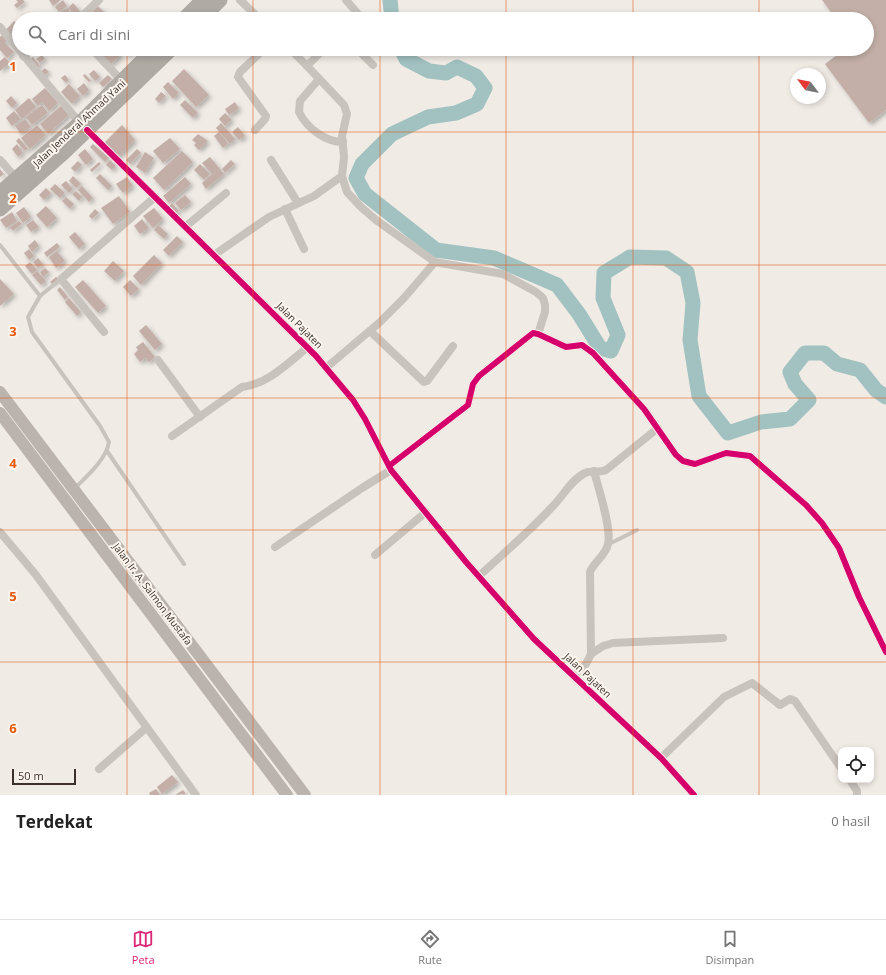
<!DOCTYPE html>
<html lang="id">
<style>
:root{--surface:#fff;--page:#f6f6f6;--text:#222;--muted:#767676;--line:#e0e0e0;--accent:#db2777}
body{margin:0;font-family:"Open Sans",sans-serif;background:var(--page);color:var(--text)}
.controls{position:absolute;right:12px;bottom:12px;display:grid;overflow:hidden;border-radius:8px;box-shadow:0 2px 6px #0003}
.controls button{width:36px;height:36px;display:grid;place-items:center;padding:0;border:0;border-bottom:1px solid var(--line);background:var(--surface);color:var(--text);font:20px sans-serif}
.compass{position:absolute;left:790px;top:68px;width:36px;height:36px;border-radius:50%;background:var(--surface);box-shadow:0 2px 6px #0003;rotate:302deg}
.scale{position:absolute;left:12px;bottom:10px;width:64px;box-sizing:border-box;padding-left:4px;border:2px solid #3b302b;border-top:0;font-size:11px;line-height:14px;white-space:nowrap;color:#3b302b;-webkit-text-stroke:3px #fbf5ee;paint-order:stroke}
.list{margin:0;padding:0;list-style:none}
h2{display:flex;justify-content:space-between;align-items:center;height:52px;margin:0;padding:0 16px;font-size:17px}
h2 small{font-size:13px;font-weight:400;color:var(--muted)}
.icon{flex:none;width:22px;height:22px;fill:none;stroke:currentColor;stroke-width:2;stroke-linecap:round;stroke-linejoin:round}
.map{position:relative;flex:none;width:886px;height:795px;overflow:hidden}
.search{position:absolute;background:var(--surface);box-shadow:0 2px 6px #0003;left:12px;right:12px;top:12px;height:44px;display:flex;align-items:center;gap:10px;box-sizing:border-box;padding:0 14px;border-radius:22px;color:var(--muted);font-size:15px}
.sheet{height:124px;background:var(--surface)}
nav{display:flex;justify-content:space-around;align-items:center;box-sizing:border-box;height:56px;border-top:1px solid var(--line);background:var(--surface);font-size:11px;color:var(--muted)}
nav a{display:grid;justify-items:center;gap:2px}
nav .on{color:var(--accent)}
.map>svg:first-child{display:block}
</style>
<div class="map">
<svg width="886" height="795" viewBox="0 0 886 795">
<defs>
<filter id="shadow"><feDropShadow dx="2.5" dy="2.5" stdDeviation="2" flood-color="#0004"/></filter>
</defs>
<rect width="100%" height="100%" fill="#f0ebe5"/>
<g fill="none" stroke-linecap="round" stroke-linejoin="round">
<g stroke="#a1c2c1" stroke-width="15">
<polyline points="390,0 392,19"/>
<polyline points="401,49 406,59 429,71 446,73 457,67 476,76 485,88 477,104 456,113 428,117 392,134 362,164 356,178 365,194 436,250 494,258 557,285 579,314 600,348 611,351 618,335 603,298 604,273 630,257 666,258 687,272 693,303 690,340 699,396 728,433 761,422 790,419 809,400 795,384 790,372 805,353 824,353 837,364 860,370 876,390 886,397"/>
</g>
</g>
<g fill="#c3afa7" filter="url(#shadow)">
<polygon points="16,0 23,0 25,2 17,8 14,5 18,2"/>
<polygon points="49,0 61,0 53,6"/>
<polygon points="63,0 67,6 59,12 55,7"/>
<polygon points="822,0 886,0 886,110 869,123 825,64 845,49 867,49 867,19 836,19"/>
<polygon points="73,3 80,11 75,15 68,8"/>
<polygon points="98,6 111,19 95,19 90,14"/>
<polygon points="68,8 73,19 65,19 61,11"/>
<polygon points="51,12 58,19 44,19"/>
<polygon points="32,13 38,19 26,19"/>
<polygon points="14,21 19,25 9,36 4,32"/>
<polygon points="19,27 19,41 15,38 13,41 10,38"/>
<polygon points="2,35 7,41 5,43 14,52 7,58 0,50 0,37"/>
<polygon points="112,49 116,49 121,55 110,65 103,57"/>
<polygon points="122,49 133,49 128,55"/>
<polygon points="42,55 45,59 40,63 36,59"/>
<polygon points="5,57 10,63 0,71 0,61"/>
<polygon points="33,57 40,66 36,69 29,60"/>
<polygon points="45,68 49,72 43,77 39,73"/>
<polygon points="184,69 209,95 196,107 172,81"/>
<polygon points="94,70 100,77 95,81 89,74"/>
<polygon points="85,74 91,81 89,82 83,76"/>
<polygon points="65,75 69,80 66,83 61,78"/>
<polygon points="108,75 112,79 103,87 99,83"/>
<polygon points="168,82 179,93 173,99 163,87"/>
<polygon points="84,83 89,90 83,96 77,89"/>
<polygon points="69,84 80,96 72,104 61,92"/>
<polygon points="45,88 58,103 49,111 42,102 38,106 32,99"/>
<polygon points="161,92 166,96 159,103 155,99"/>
<polygon points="11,96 17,103 12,108 6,101"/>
<polygon points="29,98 36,107 22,119 15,110"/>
<polygon points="185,100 198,113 193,118 180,105"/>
<polygon points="235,102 239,109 229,115 225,109"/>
<polygon points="42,105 48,113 32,125 26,117"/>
<polygon points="62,105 70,114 48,134 40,124"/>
<polygon points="14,111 21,119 12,126 6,118"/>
<polygon points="225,113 232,120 225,126 219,119"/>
<polygon points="25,119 31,127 21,134 15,126"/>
<polygon points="221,123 235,139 230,144 216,128"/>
<polygon points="37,125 46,135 30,149 21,138"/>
<polygon points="122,125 135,140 118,157 104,143"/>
<polygon points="238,127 245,136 239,140 232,132"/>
<polygon points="219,132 228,143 223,148 214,136"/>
<polygon points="198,134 208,141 199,150 194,145 196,143 192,140"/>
<polygon points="19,138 28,149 25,151 16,141"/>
<polygon points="170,138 180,149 163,163 153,151"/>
<polygon points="17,144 23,153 18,157 12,149"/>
<polygon points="93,144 109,158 105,162 90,147"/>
<polygon points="85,149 93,159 86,165 78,155"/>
<polygon points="137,149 141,153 130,164 126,160"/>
<polygon points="182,151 193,162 164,190 153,178"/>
<polygon points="145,152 154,158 145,173 136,167"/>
<polygon points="210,157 224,174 206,189 202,183 212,174 202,163"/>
<polygon points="110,160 116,166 112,170 106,165"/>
<polygon points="231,160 235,164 225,173 222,169"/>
<polygon points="78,161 82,165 75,172 71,168"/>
<polygon points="99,162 101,164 92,172 90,170"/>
<polygon points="200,164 210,174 204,180 194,170"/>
<polygon points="0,169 4,174 0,177"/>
<polygon points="100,174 112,186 108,190 96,178"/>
<polygon points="73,176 81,184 76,188 69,181"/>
<polygon points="127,177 133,186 123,193 116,184"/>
<polygon points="185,177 191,184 169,203 163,196"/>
<polygon points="66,181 73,189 69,193 61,185"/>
<polygon points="55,184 65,193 60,198 50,189"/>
<polygon points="82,186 93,198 89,202 78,190"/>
<polygon points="46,188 51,193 44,200 39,195"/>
<polygon points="76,191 82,197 79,201 72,194"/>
<polygon points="185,195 191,202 181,210 175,203"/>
<polygon points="119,196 130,212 113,224 101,208"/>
<polygon points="66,197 74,204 70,209 62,201"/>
<polygon points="172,203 179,211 176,214 169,207"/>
<polygon points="46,206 57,218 47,227 36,215"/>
<polygon points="24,207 31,217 23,223 16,213"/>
<polygon points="154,208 163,219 153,228 143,216"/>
<polygon points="95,209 99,213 92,219 89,216"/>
<polygon points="12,212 17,221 6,228 0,220"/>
<polygon points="142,219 149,228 140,234 134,226"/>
<polygon points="33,220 39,227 31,232 26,225"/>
<polygon points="19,221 22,224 13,231 10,227"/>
<polygon points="158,225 168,234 164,239 154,230"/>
<polygon points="75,232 85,244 79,249 69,237"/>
<polygon points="177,236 183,242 169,256 163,250"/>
<polygon points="35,240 39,246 32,252 28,246"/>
<polygon points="57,243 60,247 47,257 44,253"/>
<polygon points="29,249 34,256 29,260 24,253"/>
<polygon points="57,251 65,261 56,268 49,257"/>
<polygon points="154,255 162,263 141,285 133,276"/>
<polygon points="38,258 43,264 38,268 33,262"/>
<polygon points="113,261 124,271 115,281 104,271"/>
<polygon points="30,262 37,270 32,274 25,266"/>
<polygon points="45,268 49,272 43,277 40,272"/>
<polygon points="37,271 46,281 41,285 32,275"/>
<polygon points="56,277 58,279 52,284 50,282"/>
<polygon points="0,279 14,294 0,306"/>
<polygon points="83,280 106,306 98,313 75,287"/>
<polygon points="130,280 139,289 131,296 123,287"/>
<polygon points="60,287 68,297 65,300 57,290"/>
<polygon points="69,298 81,312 77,316 65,302"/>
<polygon points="146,325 162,344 155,350 139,331"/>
<polygon points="143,342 155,357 149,362 145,358 140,362 134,354 138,350 136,347"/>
<polygon points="172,775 178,782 162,794 157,787"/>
<polygon points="156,789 160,795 150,795 149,793"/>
<polygon points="183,790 186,794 175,795"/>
</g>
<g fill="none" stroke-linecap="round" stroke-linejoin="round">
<g stroke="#c9c3be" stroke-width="4">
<path d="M0,245L40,296L28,317L32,332L100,426L109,442C106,460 87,476 74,489"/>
<polyline points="40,296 61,279"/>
<polyline points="107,451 184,564"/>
<polyline points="609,544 637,530"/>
</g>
<g stroke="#c9c3be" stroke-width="8">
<polyline points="240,0 260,19"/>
<polyline points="346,0 358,14 355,19"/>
<polyline points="79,19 99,0"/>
<polyline points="0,27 80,123"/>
<polyline points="92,49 122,81"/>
<polyline points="290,49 307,66"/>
<polyline points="357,49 373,65"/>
<polyline points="23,56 31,49"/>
<path d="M319,79L300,101L299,112C307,128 325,142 343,142"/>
<polyline points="87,130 316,356 353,400 365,419 391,470 466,562 534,639 661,758 694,795"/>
<polyline points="255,130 265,119 266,116 238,77 240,72 264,49"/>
<polyline points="0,160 17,179"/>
<polyline points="271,160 298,203"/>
<polyline points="342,176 347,192 361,207 376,220 435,262 503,274 536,292 543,298 545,305 545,312 538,334"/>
<polyline points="285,209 304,249"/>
<polyline points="185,227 226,193"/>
<polyline points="214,255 269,217 314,196 342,176 344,157 342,136 347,114 344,105 307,66 324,49"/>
<polyline points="370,331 424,382 427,381 453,346"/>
<polyline points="104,332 61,279 155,197"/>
<polyline points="158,360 200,417"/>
<polyline points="327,367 379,323 404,298 435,262"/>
<path d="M172,436L242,387C268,384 288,363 308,347"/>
<polyline points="389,466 468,405 473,384 479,376 533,333 538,334 566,347 582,345 593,353 644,409 676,455 683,461 695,464 726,453 750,456 806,505 822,523 839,548 859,597 886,652"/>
<polyline points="0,532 36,575 196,795"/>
<polyline points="275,547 362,488 391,470"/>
<polyline points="375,555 426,512"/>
<path d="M479,576C504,553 530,531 553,506C563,496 572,479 585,473C592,470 599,473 606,470L658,428"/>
<polyline points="591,654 603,646 613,643 723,638"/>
<path d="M574,676L586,664L591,654L590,572C594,562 606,555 608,544C612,529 598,487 594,471"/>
<polyline points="661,758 724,697 752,683 780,705 790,699 795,701 841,768"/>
<polyline points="99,769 146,728"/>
<polyline points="850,780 857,791 857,795"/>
</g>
<g stroke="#bab3ae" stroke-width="12">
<polyline points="0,392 305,795"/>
<polyline points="0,413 287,795"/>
</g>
<g stroke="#afaaa4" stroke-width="15">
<polyline points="184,19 203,0"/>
<polyline points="201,19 220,0"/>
<polyline points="0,193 80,123 154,49"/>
<polyline points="0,209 61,155 171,49"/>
</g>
<defs>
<g id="cycleway">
<polyline points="87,130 316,356 353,400 365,419 391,470 466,562 534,639 661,758 694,795"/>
<polyline points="389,466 468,405 473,384 479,376 533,333 538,334 566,347 582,345 593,353 644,409 676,455 683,461 695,464 726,453 750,456 806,505 822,523 839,548 859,597 886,652"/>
</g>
</defs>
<use href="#cycleway" stroke="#fbf5ee" stroke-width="8"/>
<use href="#cycleway" stroke="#d6006c" stroke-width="6"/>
</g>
<path fill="none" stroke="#e8590c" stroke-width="1" stroke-opacity="0.55" d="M127,0V19M253,0V19M380,0V19M506,0V19M633,0V19M759,0V19M127,49V795M253,49V795M380,49V795M506,49V795M633,49V795M759,49V795M0,132H886M0,265H886M0,398H886M0,530H886M0,662H886"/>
<g text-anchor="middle" stroke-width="4" stroke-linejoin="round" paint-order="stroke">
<g font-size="10" fill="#3b302b" stroke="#fbf5ee">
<text transform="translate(79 123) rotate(-43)" y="4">Jalan Jenderal Ahmad Yani</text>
<text transform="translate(300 325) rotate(45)" y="4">Jalan Pajaten</text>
<text transform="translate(153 594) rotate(53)" y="4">Jalan Ir. A. Salmon Mustafa</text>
<text transform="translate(588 675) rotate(43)" y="4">Jalan Pajaten</text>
</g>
</g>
<g font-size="13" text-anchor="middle" font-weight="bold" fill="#e8590c" stroke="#fbf5ee" stroke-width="4" stroke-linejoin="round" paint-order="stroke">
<text x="13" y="71">1</text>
<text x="13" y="203">2</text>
<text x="13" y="336">3</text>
<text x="13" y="468">4</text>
<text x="13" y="601">5</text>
<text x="13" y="733">6</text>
</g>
</svg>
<div class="controls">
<button><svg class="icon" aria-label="locate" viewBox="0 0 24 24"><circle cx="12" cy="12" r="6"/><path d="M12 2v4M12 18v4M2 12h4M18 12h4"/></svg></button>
</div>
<svg class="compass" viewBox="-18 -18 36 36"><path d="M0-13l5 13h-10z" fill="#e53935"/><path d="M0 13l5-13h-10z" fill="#767676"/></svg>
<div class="scale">50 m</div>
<div class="search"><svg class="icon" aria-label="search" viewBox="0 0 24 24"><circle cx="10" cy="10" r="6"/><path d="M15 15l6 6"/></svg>Cari di sini</div>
</div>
<section class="sheet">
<h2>Terdekat<small>0 hasil</small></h2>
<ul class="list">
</ul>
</section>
<nav>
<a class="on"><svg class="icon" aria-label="map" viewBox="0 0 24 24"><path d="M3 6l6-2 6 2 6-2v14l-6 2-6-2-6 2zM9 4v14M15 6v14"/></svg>Peta</a>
<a><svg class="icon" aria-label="directions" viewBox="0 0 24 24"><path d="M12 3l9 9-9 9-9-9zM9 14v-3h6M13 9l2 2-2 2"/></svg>Rute</a>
<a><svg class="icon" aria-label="saved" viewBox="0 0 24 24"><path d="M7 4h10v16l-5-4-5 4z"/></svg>Disimpan</a>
</nav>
